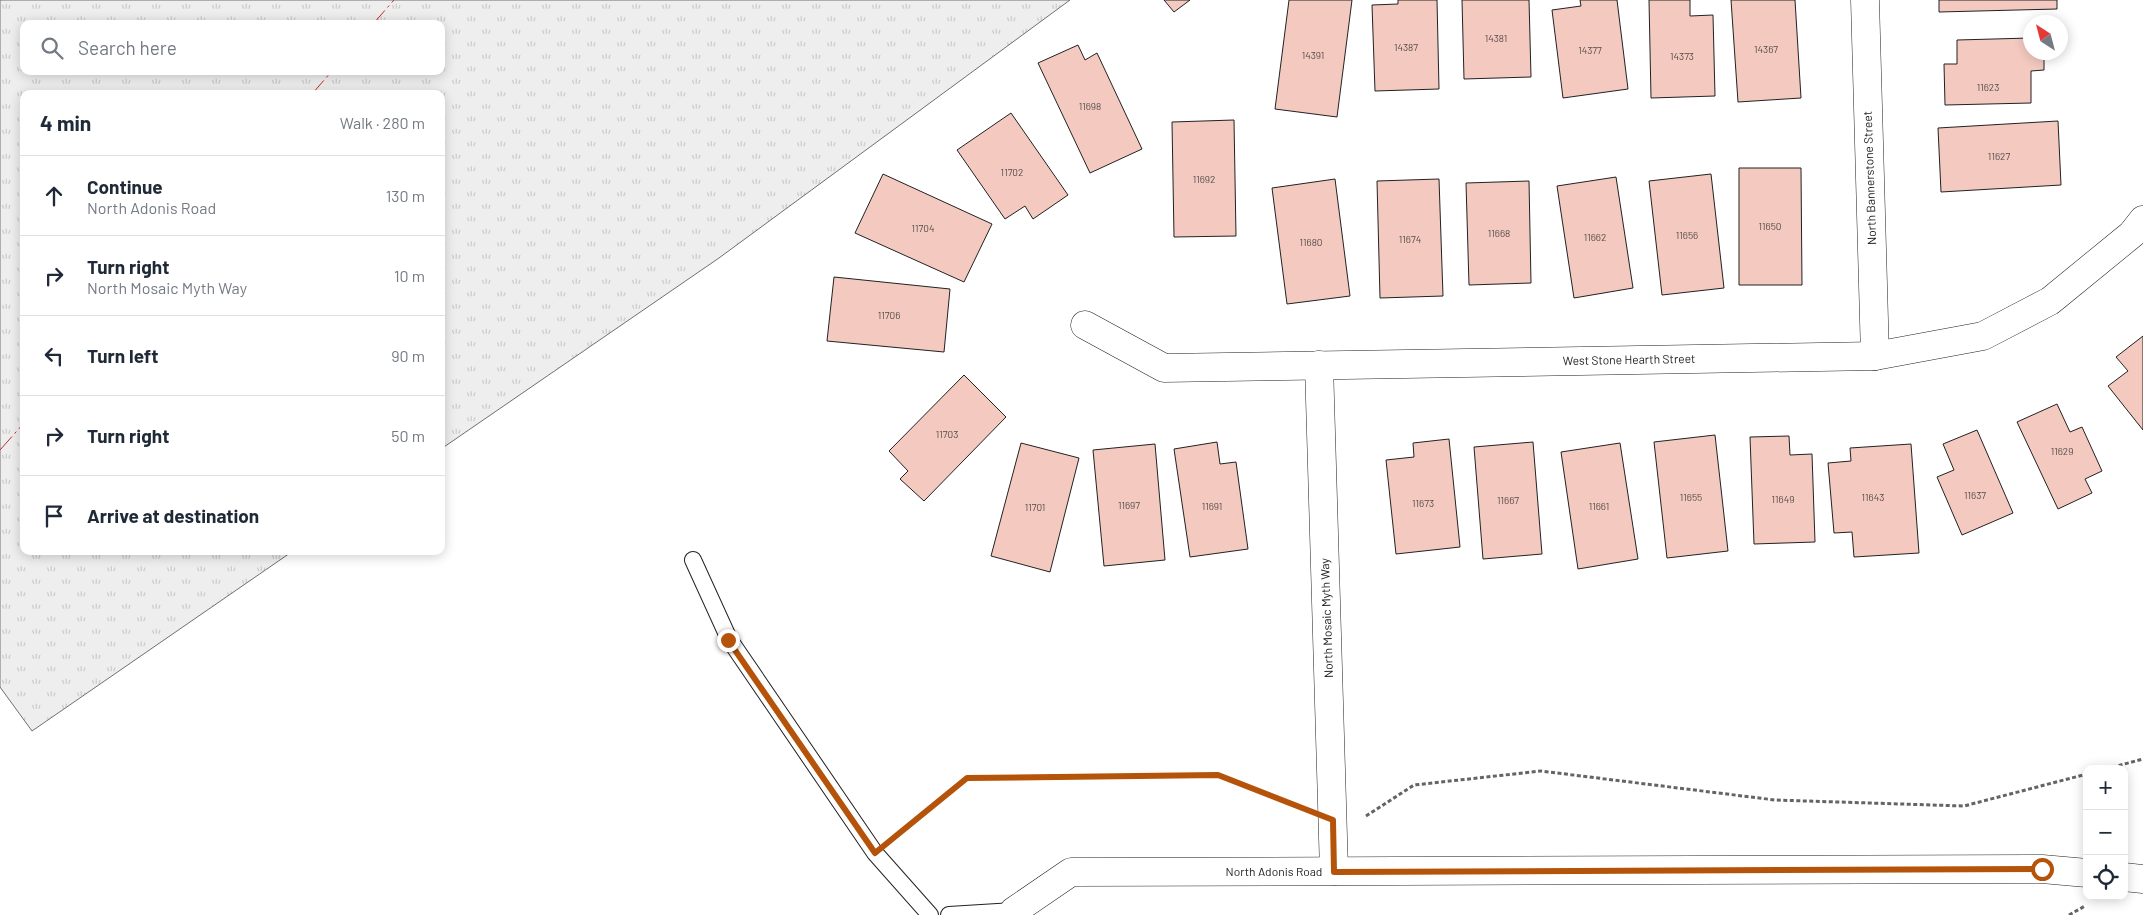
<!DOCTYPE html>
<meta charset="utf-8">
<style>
:root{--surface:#fff;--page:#f6f6f7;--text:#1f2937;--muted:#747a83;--line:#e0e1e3}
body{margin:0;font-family:Barlow,sans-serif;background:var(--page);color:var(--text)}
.controls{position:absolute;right:15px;bottom:15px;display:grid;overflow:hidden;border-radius:10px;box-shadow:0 2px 12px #0003}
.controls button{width:45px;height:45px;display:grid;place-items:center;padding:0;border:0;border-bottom:1px solid var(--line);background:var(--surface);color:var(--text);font:25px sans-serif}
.compass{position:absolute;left:2023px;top:15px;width:45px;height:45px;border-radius:50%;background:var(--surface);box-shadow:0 2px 12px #0003;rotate:324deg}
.stop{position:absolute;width:15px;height:15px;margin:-11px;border:4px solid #b45309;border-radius:50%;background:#fff}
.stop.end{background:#b45309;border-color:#fff;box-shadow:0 1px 5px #0008}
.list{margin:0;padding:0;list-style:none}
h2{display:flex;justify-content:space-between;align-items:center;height:65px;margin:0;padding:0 20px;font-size:21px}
h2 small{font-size:16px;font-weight:400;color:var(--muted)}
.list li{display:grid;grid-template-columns:32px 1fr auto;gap:15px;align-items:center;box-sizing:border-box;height:80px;padding:0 20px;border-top:1px solid var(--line)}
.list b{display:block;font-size:19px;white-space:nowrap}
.list p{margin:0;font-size:16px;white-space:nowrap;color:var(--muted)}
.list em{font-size:16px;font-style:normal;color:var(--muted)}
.icon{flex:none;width:28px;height:28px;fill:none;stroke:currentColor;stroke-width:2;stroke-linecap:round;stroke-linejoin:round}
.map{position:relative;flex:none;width:2143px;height:915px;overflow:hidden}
.search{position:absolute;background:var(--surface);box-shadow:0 2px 12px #0003;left:20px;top:20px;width:425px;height:55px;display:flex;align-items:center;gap:12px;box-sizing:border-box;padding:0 18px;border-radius:10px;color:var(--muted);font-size:19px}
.panel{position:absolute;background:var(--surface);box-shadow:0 2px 12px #0003;left:20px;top:90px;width:425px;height:465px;border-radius:10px}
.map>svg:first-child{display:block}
</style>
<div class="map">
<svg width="2143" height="915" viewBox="0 0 2143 915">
<defs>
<pattern id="park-tufts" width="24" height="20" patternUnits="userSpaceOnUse" patternTransform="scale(1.25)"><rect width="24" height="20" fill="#eee"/><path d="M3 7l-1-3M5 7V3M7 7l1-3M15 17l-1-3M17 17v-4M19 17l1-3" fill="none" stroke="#ccc"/></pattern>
</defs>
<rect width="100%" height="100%" fill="#fff"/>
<path fill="url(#park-tufts)" stroke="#6f6f6f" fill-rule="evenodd" d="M0,0H1070L719,258L441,449V94H24V551H293L32,731L0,687ZM24,24H441V71H24Z"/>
<g fill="#f3c9c0" stroke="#222">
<polygon points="1164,0 1190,0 1174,12"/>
<polygon points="1289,0 1352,0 1337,117 1275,109"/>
<polygon points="1398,0 1437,0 1439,89 1375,91 1372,5 1398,4"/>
<polygon points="1462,0 1529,0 1531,77 1464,79"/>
<polygon points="1580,0 1617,0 1628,89 1563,98 1552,10 1581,6"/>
<polygon points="1649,0 1690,0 1690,16 1713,15 1715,96 1651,98"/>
<polygon points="1731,0 1795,0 1801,98 1738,102"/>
<polygon points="1939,0 2057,0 2057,9 1939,12"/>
<polygon points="2030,38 2030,52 2044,52 2044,70 2031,71 2031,103 1945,105 1944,64 1957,64 1957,40"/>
<polygon points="1078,45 1085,60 1097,53 1142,149 1090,173 1038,63"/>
<polygon points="1011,113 1068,195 1033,219 1025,206 1005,219 957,150"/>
<polygon points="1234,120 1236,236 1174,237 1172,122"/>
<polygon points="2058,121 2061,185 1941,192 1938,128"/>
<polygon points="1739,168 1801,168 1802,285 1739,285"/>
<polygon points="883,174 992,224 964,282 855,233"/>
<polygon points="1711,174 1724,288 1662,295 1649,181"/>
<polygon points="1616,177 1633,288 1574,298 1557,186"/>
<polygon points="1335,179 1350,296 1287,304 1272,188"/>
<polygon points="1439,179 1443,296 1380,298 1377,181"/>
<polygon points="1529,181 1531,283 1469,285 1466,183"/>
<polygon points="834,277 950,289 944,352 827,341"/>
<polygon points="2143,336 2143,430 2108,386 2128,371 2116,357"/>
<polygon points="964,375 1006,417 924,501 900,479 908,471 889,451"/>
<polygon points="2057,404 2070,432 2082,427 2102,471 2085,479 2092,493 2058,509 2017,422"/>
<polygon points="1977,430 2013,513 1962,535 1937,477 1954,470 1943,444"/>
<polygon points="1715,435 1728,551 1667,558 1654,442"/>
<polygon points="1789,436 1790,455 1812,454 1815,542 1754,544 1750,437"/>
<polygon points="1449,439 1460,547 1396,554 1386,460 1414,457 1413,443"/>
<polygon points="1217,442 1220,464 1236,462 1248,549 1190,557 1174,449"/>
<polygon points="1533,442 1542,554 1483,559 1474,447"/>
<polygon points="1021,443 1079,458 1050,572 991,556"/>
<polygon points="1620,443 1638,559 1578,569 1561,452"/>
<polygon points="1155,444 1165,560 1104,566 1093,450"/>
<polygon points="1911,444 1919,553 1854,557 1852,532 1834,533 1828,463 1851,461 1850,448"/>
</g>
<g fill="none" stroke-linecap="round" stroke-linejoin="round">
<defs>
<g id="service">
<polyline points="693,560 729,639 875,853 930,915"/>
<polyline points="949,915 1014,911"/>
</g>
<g id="minor">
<polyline points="1865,0 1875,356"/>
<polyline points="1085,325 1164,368 1875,356 1983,336 2050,301 2132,234 2143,220"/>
<polyline points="1319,365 1334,871"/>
<polyline points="2124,877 2143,879"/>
<polyline points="1014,911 1071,872 2042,869 2087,873"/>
</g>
</defs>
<use href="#service" stroke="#222" stroke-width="18"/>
<use href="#minor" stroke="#222" stroke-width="29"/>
<g stroke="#646464" stroke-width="3" stroke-dasharray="4 2.5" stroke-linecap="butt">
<polyline points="2106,769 2143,759"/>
<polyline points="1366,816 1414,785 1541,771 1775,800 1964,806 2087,774"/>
<polyline points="895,837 967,778 1218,775 1299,807"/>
<polyline points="2069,915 2085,906"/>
</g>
<use href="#service" stroke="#fff" stroke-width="16"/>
<use href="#minor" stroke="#fff" stroke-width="28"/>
<g stroke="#c62828" stroke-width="1" stroke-dasharray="18 4 2.5 4" stroke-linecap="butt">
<polyline points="373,24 394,0"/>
<polyline points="312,94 332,71"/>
<polyline points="0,450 24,423"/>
</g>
</g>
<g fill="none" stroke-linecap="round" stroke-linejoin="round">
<polyline stroke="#b45309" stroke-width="6" points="728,640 875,853 967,778 1218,775 1333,820 1334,872 2042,869"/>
</g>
<g text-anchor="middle" stroke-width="4" stroke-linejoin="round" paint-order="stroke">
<g font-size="10" fill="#564c4a">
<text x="1496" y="42">14381</text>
<text x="1406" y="51">14387</text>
<text x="1766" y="53">14367</text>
<text x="1590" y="54">14377</text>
<text x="1313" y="59">14391</text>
<text x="1682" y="60">14373</text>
<text x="1988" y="91">11623</text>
<text x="1090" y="110">11698</text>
<text x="1999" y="160">11627</text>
<text x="1012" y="176">11702</text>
<text x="1204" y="183">11692</text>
<text x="1770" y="230">11650</text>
<text x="923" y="232">11704</text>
<text x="1499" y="237">11668</text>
<text x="1687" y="239">11656</text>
<text x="1595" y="241">11662</text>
<text x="1410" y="243">11674</text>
<text x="1311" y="246">11680</text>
<text x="889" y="319">11706</text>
<text x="947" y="438">11703</text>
<text x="2062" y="455">11629</text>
<text x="1975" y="499">11637</text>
<text x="1691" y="501">11655</text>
<text x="1873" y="501">11643</text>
<text x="1783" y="503">11649</text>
<text x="1508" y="504">11667</text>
<text x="1423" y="507">11673</text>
<text x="1129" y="509">11697</text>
<text x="1212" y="510">11691</text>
<text x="1599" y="510">11661</text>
<text x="1035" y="511">11701</text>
</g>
<g font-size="12" fill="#222" stroke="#fff">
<text transform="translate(1870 178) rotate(-92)" y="4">North Bannerstone Street</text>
<text transform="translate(1629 360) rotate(-1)" y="4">West Stone Hearth Street</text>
<text transform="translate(1327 618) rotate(-92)" y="4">North Mosaic Myth Way</text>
<text x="1274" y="876">North Adonis Road</text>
</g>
</g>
</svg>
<div class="controls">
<button>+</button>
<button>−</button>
<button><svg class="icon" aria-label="locate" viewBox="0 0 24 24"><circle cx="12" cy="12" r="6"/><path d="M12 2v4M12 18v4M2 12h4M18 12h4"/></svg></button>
</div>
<svg class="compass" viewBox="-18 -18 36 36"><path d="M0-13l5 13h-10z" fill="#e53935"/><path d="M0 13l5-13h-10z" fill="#747a83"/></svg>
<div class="stop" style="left:2042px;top:869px"></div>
<div class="stop end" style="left:728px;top:640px"></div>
<div class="search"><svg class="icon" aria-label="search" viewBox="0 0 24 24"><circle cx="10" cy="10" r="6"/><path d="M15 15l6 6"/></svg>Search here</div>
<section class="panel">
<h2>4 min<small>Walk · 280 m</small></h2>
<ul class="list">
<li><svg class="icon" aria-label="ahead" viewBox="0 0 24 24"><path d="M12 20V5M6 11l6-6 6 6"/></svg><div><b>Continue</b><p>North Adonis Road</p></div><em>130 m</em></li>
<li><svg class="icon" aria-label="right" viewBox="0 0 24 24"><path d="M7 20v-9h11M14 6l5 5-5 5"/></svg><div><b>Turn right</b><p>North Mosaic Myth Way</p></div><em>10 m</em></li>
<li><svg class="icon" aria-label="left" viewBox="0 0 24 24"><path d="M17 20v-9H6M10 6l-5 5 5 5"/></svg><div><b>Turn left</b></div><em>90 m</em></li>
<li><svg class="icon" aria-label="right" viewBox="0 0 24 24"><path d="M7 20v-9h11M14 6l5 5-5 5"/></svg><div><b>Turn right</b></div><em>50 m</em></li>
<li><svg class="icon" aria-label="arrive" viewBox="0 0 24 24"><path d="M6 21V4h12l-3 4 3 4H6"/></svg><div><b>Arrive at destination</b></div></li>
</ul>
</section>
</div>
